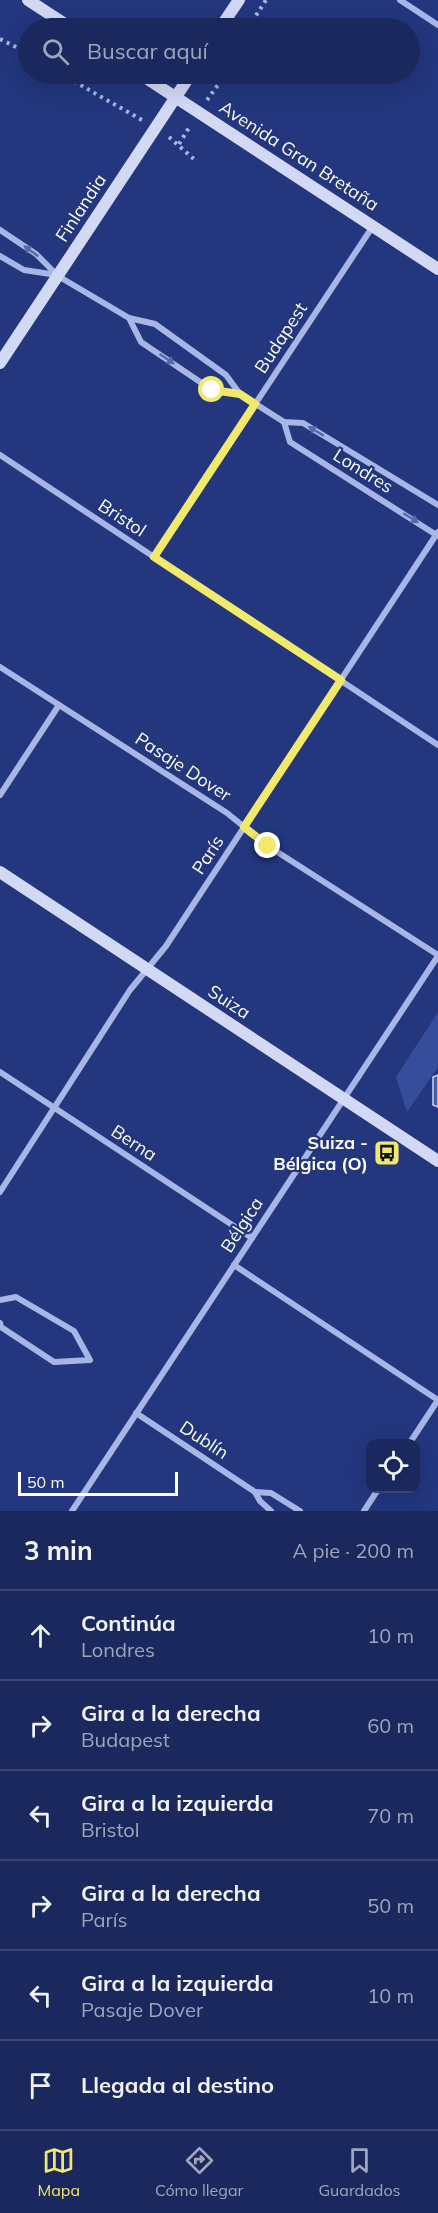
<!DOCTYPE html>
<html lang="es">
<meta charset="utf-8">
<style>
:root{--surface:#1a285e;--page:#273467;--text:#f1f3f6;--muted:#9fa6bc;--line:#384473;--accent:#f1e96b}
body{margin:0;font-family:Mulish,sans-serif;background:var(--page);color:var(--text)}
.controls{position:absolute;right:18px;bottom:18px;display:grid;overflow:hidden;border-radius:12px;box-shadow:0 6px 24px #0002}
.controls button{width:54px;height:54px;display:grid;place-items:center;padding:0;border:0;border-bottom:2px solid var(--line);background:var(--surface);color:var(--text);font:30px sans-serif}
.scale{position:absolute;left:18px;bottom:15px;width:160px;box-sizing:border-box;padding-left:6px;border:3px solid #fff;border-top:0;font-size:16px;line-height:21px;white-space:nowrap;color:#fff;-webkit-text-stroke:4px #23367e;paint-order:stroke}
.stop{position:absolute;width:18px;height:18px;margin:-14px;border:4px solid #f1e96b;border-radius:50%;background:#fff}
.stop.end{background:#f1e96b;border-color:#fff;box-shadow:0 2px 6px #0008}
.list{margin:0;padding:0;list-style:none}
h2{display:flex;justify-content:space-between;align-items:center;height:78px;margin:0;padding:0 24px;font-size:26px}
h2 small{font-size:20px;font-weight:400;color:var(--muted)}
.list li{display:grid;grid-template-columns:39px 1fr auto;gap:18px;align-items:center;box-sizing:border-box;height:90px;padding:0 24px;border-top:2px solid var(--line)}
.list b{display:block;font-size:22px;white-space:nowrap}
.list p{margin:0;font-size:20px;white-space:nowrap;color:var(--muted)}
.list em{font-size:20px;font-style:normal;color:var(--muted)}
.icon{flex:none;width:33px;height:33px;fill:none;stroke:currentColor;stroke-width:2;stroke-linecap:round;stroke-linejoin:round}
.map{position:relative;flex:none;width:438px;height:1511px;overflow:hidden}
.search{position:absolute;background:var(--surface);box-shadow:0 6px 24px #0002;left:18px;right:18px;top:18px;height:66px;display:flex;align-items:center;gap:15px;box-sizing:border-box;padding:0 21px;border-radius:33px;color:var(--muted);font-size:22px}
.sheet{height:618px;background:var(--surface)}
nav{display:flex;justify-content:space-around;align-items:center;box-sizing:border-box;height:84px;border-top:2px solid var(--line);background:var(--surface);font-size:16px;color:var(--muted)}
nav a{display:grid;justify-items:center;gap:3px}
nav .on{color:var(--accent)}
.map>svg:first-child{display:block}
</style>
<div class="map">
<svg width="438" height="1511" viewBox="0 0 438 1511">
<rect width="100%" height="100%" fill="#23367e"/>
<polygon fill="#364d9c" points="438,1012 438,1067 407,1112 396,1077"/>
<polygon fill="#475ca5" stroke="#cbd5f5" stroke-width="1.5" points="438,1075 438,1107 433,1105 433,1077"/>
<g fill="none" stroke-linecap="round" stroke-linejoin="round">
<g stroke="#a8b6e6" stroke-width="4" stroke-dasharray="3 4.5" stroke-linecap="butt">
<polyline points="248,28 266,0"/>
<polyline points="0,39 28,53"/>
<polyline points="61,74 142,120"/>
<polyline points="207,100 226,74"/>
<polyline points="169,137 195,160"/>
<polyline points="179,144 190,126"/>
</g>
<g stroke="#a8b6e6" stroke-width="6">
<polyline points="400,0 438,25"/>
<polyline points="0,230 36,254 58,276 129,318 155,324 226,375 240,394 284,422 303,423 438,505"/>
<polyline points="0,256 24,270 57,275"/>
<polyline points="129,318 141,342 212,390 240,394"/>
<polyline points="284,422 290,442 438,536"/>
<polyline points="0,455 438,745"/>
<polyline points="154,557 373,226"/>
<polyline points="0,667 227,813 268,846 438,955"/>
<polyline points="0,795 59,705"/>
<polyline points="0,1072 252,1238"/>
<polyline points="0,1192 130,990 166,946 438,532"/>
<polyline points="234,1265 438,1400"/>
<polyline points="0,1300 16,1297 74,1331 90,1360 54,1362 1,1327 0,1323"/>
<polyline points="136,1413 255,1492 260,1501 271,1511"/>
<polyline points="409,1444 438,1400"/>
<polyline points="255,1492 271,1493 300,1511"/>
<polyline points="72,1511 438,956"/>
<polyline points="364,1511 379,1488"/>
</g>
<g stroke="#d2d9f5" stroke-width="12">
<polyline points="28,0 71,28"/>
<polyline points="220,28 239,0"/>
<polyline points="140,74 438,269"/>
<polyline points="0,363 191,74"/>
<polyline points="0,872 438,1161"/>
</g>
</g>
<defs><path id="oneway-solid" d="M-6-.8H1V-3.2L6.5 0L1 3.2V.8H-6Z" transform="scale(1.5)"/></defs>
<g fill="#5869a8">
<use href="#oneway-solid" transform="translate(31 251) rotate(-144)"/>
<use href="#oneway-solid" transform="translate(167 359) rotate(34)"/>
<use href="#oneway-solid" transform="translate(316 431) rotate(-149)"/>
<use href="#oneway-solid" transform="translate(411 518) rotate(32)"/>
</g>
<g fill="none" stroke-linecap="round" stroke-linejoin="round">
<polyline stroke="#f1e96b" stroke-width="8" points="212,390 240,394 255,404 154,557 341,680 244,827 268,846"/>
</g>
<defs>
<symbol id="bus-square" viewBox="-11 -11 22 22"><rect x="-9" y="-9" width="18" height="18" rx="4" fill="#f1e96b" stroke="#23367e"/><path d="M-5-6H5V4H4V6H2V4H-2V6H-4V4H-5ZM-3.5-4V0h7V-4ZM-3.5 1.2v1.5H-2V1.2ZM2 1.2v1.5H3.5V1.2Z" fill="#111"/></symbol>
</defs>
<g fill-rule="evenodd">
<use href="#bus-square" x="372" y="1138" width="30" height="30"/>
</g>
<g text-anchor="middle" stroke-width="4.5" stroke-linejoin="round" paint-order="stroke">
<g font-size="18" fill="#fff" stroke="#23367e">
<text transform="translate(299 156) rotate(33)" y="6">Avenida Gran Bretaña</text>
<text transform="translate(81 208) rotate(-57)" y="6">Finlandia</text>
<text transform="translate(281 338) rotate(-57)" y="6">Budapest</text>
<text transform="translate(363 471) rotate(32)" y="6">Londres</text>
<text transform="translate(122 518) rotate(33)" y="6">Bristol</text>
<text transform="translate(183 767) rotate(33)" y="6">Pasaje Dover</text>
<text transform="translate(208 855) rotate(-57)" y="6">París</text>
<text transform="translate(229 1002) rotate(33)" y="6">Suiza</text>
<text transform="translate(134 1143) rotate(33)" y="6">Berna</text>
<text transform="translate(242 1225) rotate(-57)" y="6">Bélgica</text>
<text transform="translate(204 1440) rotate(33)" y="6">Dublín</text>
</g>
<g font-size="18" font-weight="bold" fill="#fff" stroke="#23367e" text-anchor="end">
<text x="368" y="1149">Suiza -<tspan x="368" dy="21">Bélgica (O)</tspan></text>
</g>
</g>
</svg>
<div class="controls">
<button><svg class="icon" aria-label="locate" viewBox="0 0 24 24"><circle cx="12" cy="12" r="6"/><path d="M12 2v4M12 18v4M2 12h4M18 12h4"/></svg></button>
</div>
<div class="scale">50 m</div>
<div class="stop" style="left:212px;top:390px"></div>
<div class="stop end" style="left:268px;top:846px"></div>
<div class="search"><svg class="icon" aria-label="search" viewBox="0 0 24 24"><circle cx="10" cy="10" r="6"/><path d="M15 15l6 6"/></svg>Buscar aquí</div>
</div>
<section class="sheet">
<h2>3 min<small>A pie · 200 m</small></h2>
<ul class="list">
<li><svg class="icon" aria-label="ahead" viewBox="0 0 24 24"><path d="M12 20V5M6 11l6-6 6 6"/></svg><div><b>Continúa</b><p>Londres</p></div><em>10 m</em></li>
<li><svg class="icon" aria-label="right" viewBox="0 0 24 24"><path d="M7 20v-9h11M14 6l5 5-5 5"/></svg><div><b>Gira a la derecha</b><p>Budapest</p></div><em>60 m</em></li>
<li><svg class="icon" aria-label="left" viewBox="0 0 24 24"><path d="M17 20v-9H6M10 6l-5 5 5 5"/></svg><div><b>Gira a la izquierda</b><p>Bristol</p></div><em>70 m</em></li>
<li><svg class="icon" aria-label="right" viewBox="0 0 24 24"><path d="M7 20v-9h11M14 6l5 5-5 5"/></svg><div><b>Gira a la derecha</b><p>París</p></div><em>50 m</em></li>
<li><svg class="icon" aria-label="left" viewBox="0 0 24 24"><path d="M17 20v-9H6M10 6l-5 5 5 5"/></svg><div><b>Gira a la izquierda</b><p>Pasaje Dover</p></div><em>10 m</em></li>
<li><svg class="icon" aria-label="arrive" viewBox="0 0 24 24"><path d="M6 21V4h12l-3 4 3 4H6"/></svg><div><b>Llegada al destino</b></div></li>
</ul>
</section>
<nav>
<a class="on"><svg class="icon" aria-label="map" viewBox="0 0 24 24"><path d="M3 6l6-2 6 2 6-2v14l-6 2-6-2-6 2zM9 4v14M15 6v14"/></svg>Mapa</a>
<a><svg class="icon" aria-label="directions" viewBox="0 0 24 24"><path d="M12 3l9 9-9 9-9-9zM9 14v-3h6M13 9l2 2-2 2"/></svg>Cómo llegar</a>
<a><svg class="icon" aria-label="saved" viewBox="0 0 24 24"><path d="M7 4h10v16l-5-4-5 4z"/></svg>Guardados</a>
</nav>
